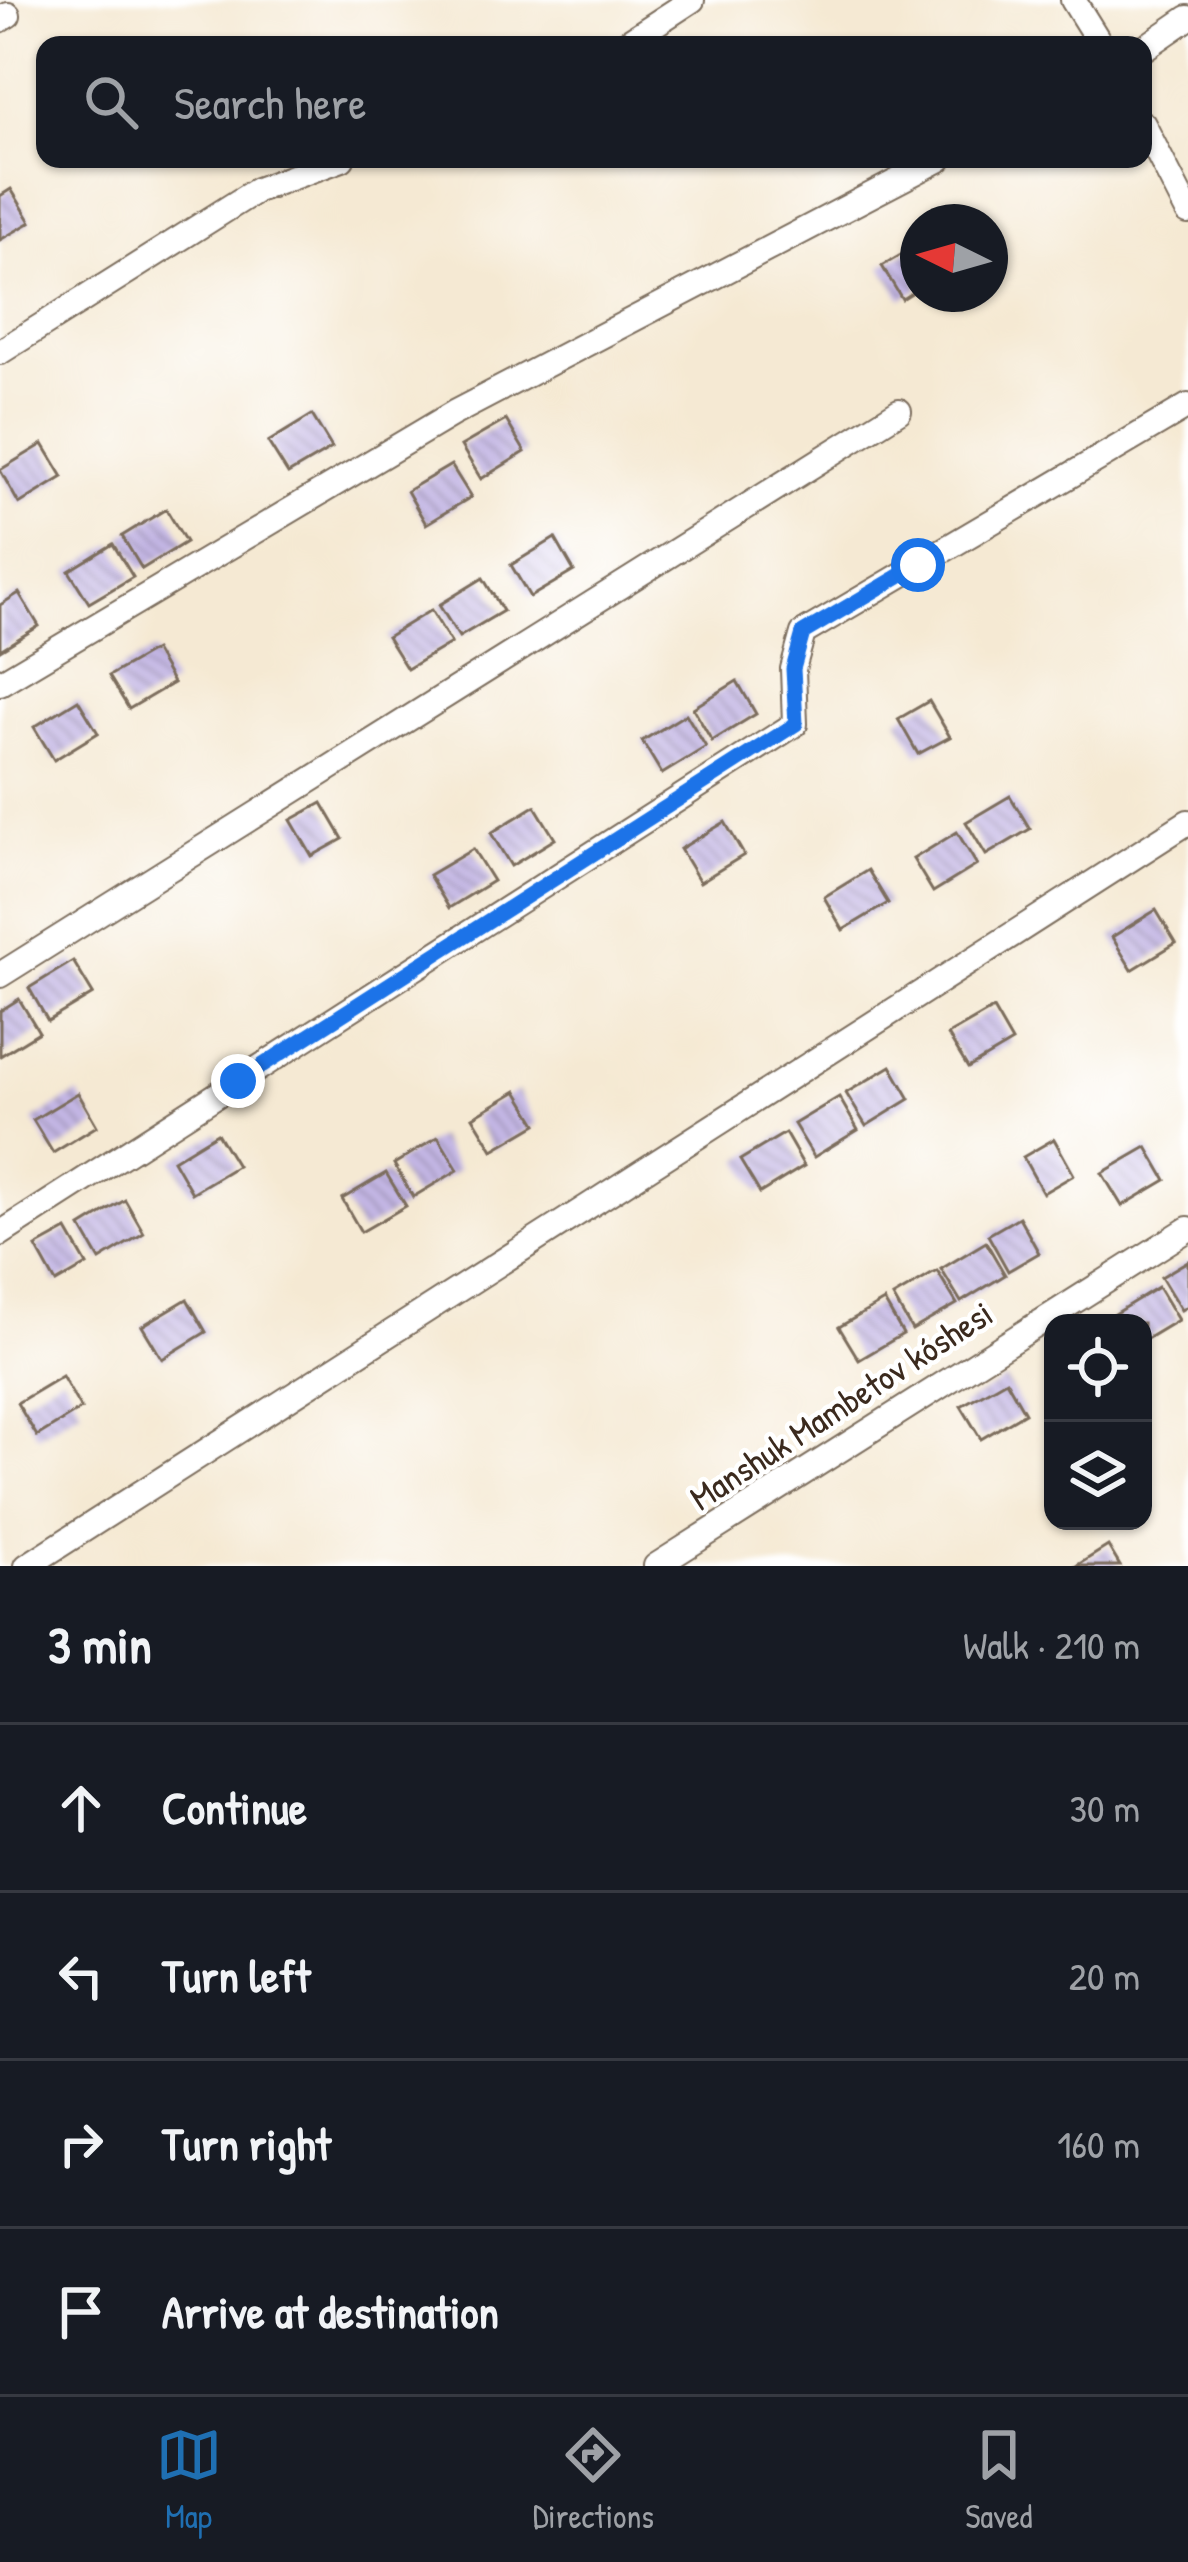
<!DOCTYPE html>
<meta charset="utf-8">
<style>
:root{--surface:#171b24;--page:#20242c;--text:#f1f3f6;--muted:#9ea1a6;--line:#363941;--accent:#1f6fb2}
body{margin:0;font-family:"Patrick Hand",sans-serif;background:var(--page);color:var(--text)}
.controls{position:absolute;right:36px;bottom:36px;display:grid;overflow:hidden;border-radius:24px;box-shadow:0 3px 9px #0004}
.controls button{width:108px;height:108px;display:grid;place-items:center;padding:0;border:0;border-bottom:3px solid var(--line);background:var(--surface);color:var(--text);font:60px sans-serif}
.compass{position:absolute;left:900px;top:204px;width:108px;height:108px;border-radius:50%;background:var(--surface);box-shadow:0 3px 9px #0004;rotate:275deg}
.stop{position:absolute;width:36px;height:36px;margin:-27px;border:9px solid #1a73e8;border-radius:50%;background:#fff}
.stop.end{background:#1a73e8;border-color:#fff;box-shadow:0 3px 12px #0008}
.list{margin:0;padding:0;list-style:none}
h2{display:flex;justify-content:space-between;align-items:center;height:156px;margin:0;padding:0 48px;font-size:51px}
h2 small{font-size:39px;font-weight:400;color:var(--muted)}
.list li{display:grid;grid-template-columns:78px 1fr auto;gap:36px;align-items:center;box-sizing:border-box;height:168px;padding:0 48px;border-top:3px solid var(--line)}
.list b{display:block;font-size:45px;white-space:nowrap}
.list em{font-size:39px;font-style:normal;color:var(--muted)}
.icon{flex:none;width:66px;height:66px;fill:none;stroke:currentColor;stroke-width:2;stroke-linecap:round;stroke-linejoin:round}
.map{position:relative;flex:none;width:1188px;height:1566px;overflow:hidden}
.search{position:absolute;background:var(--surface);box-shadow:0 3px 9px #0004;left:36px;right:36px;top:36px;height:132px;display:flex;align-items:center;gap:30px;box-sizing:border-box;padding:0 42px;border-radius:24px;color:var(--muted);font-size:45px}
.sheet{height:828px;background:var(--surface)}
nav{display:flex;justify-content:space-around;align-items:center;box-sizing:border-box;height:168px;border-top:3px solid var(--line);background:var(--surface);font-size:33px;color:var(--muted)}
nav a{display:grid;justify-items:center;gap:6px}
nav .on{color:var(--accent)}
.map>svg:first-child{display:block}
</style>
<div class="map">
<svg width="1188" height="1566" viewBox="0 0 1188 1566">
<defs>
<pattern id="building-back-hatch" width="6" height="6" patternUnits="userSpaceOnUse" patternTransform="scale(3)"><rect width="6" height="6" fill="#c3b6e4"/><path d="M-1 5l2 2M0 0l6 6M5-1l2 2" fill="none" stroke="#a094b8"/></pattern>
</defs>
<rect width="100%" height="100%" fill="#fff"/>
<filter id="ink" filterUnits="userSpaceOnUse"><feTurbulence type="fractalNoise" baseFrequency=".00833" numOctaves="2"/><feDisplacementMap in="SourceGraphic" scale="24" xChannelSelector="R" yChannelSelector="G"/><feConvolveMatrix kernelMatrix="1 2 1 2 8 2 1 2 1" color-interpolation-filters="sRGB"/></filter>
<filter id="wash" filterUnits="userSpaceOnUse"><feTurbulence type="fractalNoise" baseFrequency=".004" numOctaves="4" result="noise"/><feDisplacementMap in="SourceGraphic" scale="48" xChannelSelector="R" yChannelSelector="G"/><feGaussianBlur stdDeviation="2.7" result="paint"/><feColorMatrix in="noise" values="0 0 0 0 0 0 0 0 0 0 0 0 0 0 0 0 0 1.4 0 .05"/><feComposite in="paint" operator="in"/></filter>
<g filter="url(#wash)">
<rect width="100%" height="100%" fill="#f5e9d3"/>
<g id="blocks">
<g fill="url(#building-back-hatch)">
<polygon points="11,189 31,222 0,240 0,196"/>
<polygon points="918,245 918,289 902,299 882,266"/>
<polygon points="312,415 332,448 288,474 268,442"/>
<polygon points="506,420 525,452 481,479 461,446"/>
<polygon points="43,444 63,477 19,504 0,470"/>
<polygon points="451,465 471,497 426,524 407,491"/>
<polygon points="166,509 186,542 142,569 122,536"/>
<polygon points="555,538 574,571 530,597 511,565"/>
<polygon points="113,544 133,577 89,603 69,571"/>
<polygon points="483,578 503,611 459,637 439,605"/>
<polygon points="19,593 39,626 0,650 0,605"/>
<polygon points="431,610 451,643 407,669 387,637"/>
<polygon points="154,650 173,683 129,709 109,676"/>
<polygon points="737,681 756,714 712,741 693,708"/>
<polygon points="78,700 98,733 54,760 34,727"/>
<polygon points="929,701 950,737 918,754 898,719"/>
<polygon points="686,714 706,747 662,774 642,741"/>
<polygon points="1010,796 1030,829 986,855 966,822"/>
<polygon points="322,803 343,839 312,856 291,820"/>
<polygon points="535,806 555,839 511,866 491,833"/>
<polygon points="725,822 744,855 700,882 680,849"/>
<polygon points="957,832 977,865 933,892 913,859"/>
<polygon points="473,849 493,881 449,908 429,875"/>
<polygon points="868,870 888,903 843,930 824,897"/>
<polygon points="1156,910 1176,943 1132,970 1112,937"/>
<polygon points="73,961 93,994 48,1021 29,988"/>
<polygon points="19,999 39,1032 0,1056 0,1011"/>
<polygon points="993,1009 1012,1042 968,1068 948,1035"/>
<polygon points="891,1066 910,1099 866,1126 846,1093"/>
<polygon points="517,1091 537,1124 493,1150 473,1117"/>
<polygon points="78,1093 97,1126 53,1153 33,1120"/>
<polygon points="839,1097 858,1130 814,1157 794,1124"/>
<polygon points="217,1133 237,1166 192,1193 173,1160"/>
<polygon points="785,1133 804,1166 760,1193 740,1160"/>
<polygon points="438,1137 458,1170 413,1197 394,1164"/>
<polygon points="1054,1139 1074,1175 1043,1193 1023,1157"/>
<polygon points="1147,1147 1166,1180 1122,1206 1102,1173"/>
<polygon points="386,1173 406,1206 361,1232 342,1199"/>
<polygon points="125,1200 144,1233 100,1260 81,1227"/>
<polygon points="1019,1217 1039,1253 1008,1271 988,1235"/>
<polygon points="67,1230 87,1265 56,1283 36,1247"/>
<polygon points="986,1242 1005,1275 961,1302 941,1269"/>
<polygon points="1188,1261 1188,1306 1181,1310 1161,1277"/>
<polygon points="937,1271 957,1304 912,1330 893,1297"/>
<polygon points="1158,1287 1178,1320 1143,1341 1143,1323 1119,1323 1114,1314"/>
<polygon points="187,1299 206,1332 162,1359 142,1326"/>
<polygon points="884,1301 903,1334 859,1360 839,1327"/>
<polygon points="62,1376 81,1409 37,1436 17,1403"/>
<polygon points="1006,1380 1025,1413 981,1439 961,1406"/>
<polygon points="1108,1546 1120,1566 1076,1566"/>
</g>
</g>
</g>
<g filter="url(#ink)">
<use href="#blocks" fill-opacity="0" stroke="#7c6d5d" stroke-width="3"/>
<g fill="none" stroke-linecap="round" stroke-linejoin="round">
<defs>
<g id="street">
<polyline points="1073,0 1101,45"/>
<polyline points="0,20 8,15"/>
<polyline points="623,45 692,0"/>
<polyline points="1143,49 1188,18"/>
<polyline points="1143,124 1188,212"/>
<polyline points="0,352 257,190 342,159"/>
<polyline points="0,683 454,413 940,159"/>
<polyline points="0,975 899,411"/>
<polyline points="0,1234 795,724 793,669 803,633 1188,406"/>
<polyline points="27,1566 1188,822"/>
<polyline points="656,1566 1188,1229"/>
</g>
</defs>
<use href="#street" stroke="#7c6d5d" stroke-width="28"/>
<use href="#street" stroke="#fff" stroke-width="24"/>
</g>
</g>
<g fill="none" stroke-linecap="round" stroke-linejoin="round" filter="url(#ink)">
<polyline stroke="#1a73e8" stroke-width="15" points="238,1081 796,724 793,669 803,633 918,565"/>
</g>
<g text-anchor="middle" stroke-width="9" stroke-linejoin="round" paint-order="stroke">
<g font-size="36" fill="#3b2a1e" stroke="#fff">
<text transform="translate(841 1405) rotate(-33)" y="13">Manshuk Mambetov kóshesi</text>
</g>
</g>
</svg>
<div class="controls">
<button><svg class="icon" aria-label="locate" viewBox="0 0 24 24"><circle cx="12" cy="12" r="6"/><path d="M12 2v4M12 18v4M2 12h4M18 12h4"/></svg></button>
<button><svg class="icon" aria-label="layers" viewBox="0 0 24 24"><path d="M12 4l9 5-9 5-9-5zM3 14l9 5 9-5"/></svg></button>
</div>
<svg class="compass" viewBox="-18 -18 36 36"><path d="M0-13l5 13h-10z" fill="#e53935"/><path d="M0 13l5-13h-10z" fill="#9ea1a6"/></svg>
<div class="stop" style="left:918px;top:565px"></div>
<div class="stop end" style="left:238px;top:1081px"></div>
<div class="search"><svg class="icon" aria-label="search" viewBox="0 0 24 24"><circle cx="10" cy="10" r="6"/><path d="M15 15l6 6"/></svg>Search here</div>
</div>
<section class="sheet">
<h2>3 min<small>Walk · 210 m</small></h2>
<ul class="list">
<li><svg class="icon" aria-label="ahead" viewBox="0 0 24 24"><path d="M12 20V5M6 11l6-6 6 6"/></svg><div><b>Continue</b></div><em>30 m</em></li>
<li><svg class="icon" aria-label="left" viewBox="0 0 24 24"><path d="M17 20v-9H6M10 6l-5 5 5 5"/></svg><div><b>Turn left</b></div><em>20 m</em></li>
<li><svg class="icon" aria-label="right" viewBox="0 0 24 24"><path d="M7 20v-9h11M14 6l5 5-5 5"/></svg><div><b>Turn right</b></div><em>160 m</em></li>
<li><svg class="icon" aria-label="arrive" viewBox="0 0 24 24"><path d="M6 21V4h12l-3 4 3 4H6"/></svg><div><b>Arrive at destination</b></div></li>
</ul>
</section>
<nav>
<a class="on"><svg class="icon" aria-label="map" viewBox="0 0 24 24"><path d="M3 6l6-2 6 2 6-2v14l-6 2-6-2-6 2zM9 4v14M15 6v14"/></svg>Map</a>
<a><svg class="icon" aria-label="directions" viewBox="0 0 24 24"><path d="M12 3l9 9-9 9-9-9zM9 14v-3h6M13 9l2 2-2 2"/></svg>Directions</a>
<a><svg class="icon" aria-label="saved" viewBox="0 0 24 24"><path d="M7 4h10v16l-5-4-5 4z"/></svg>Saved</a>
</nav>
